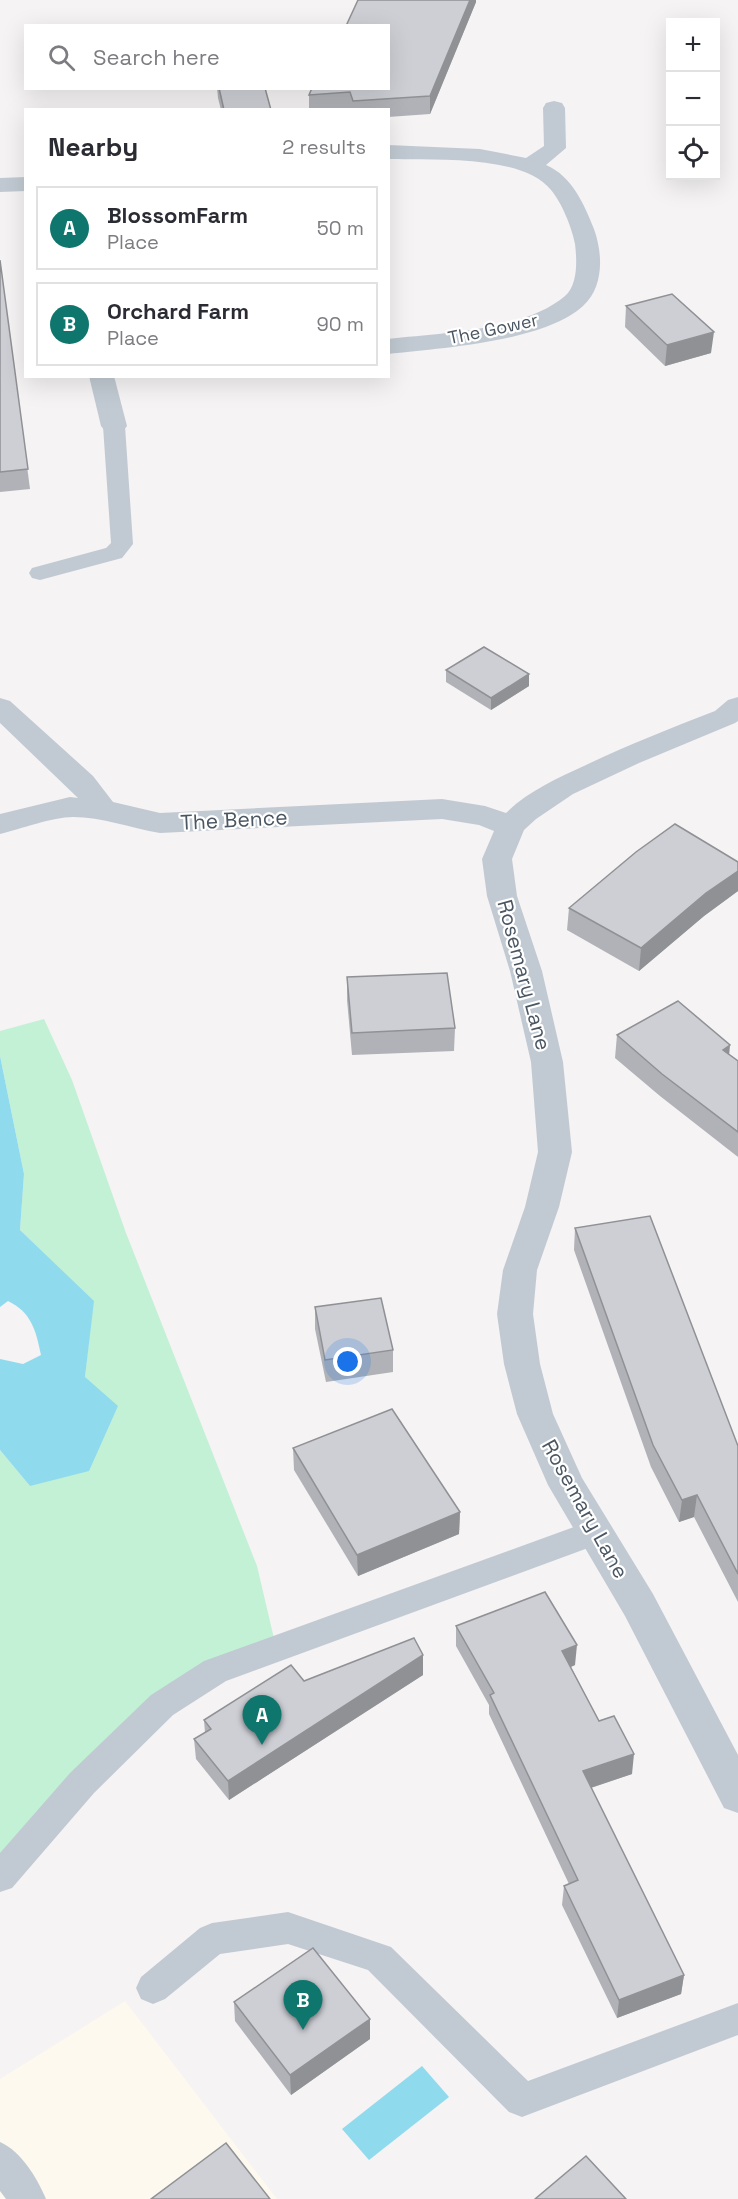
<!DOCTYPE html>
<meta charset="utf-8">
<style>
:root{--surface:#fff;--page:#f2f2f3;--text:#2b2b33;--muted:#7c7c81;--line:#e1e1e2;--accent:#0f766e}
body{margin:0;font-family:"Space Grotesk",sans-serif;background:var(--page);color:var(--text)}
.controls{position:absolute;right:18px;top:18px;display:grid;overflow:hidden;border-radius:0px;box-shadow:0 6px 24px #0002}
.controls button{width:54px;height:54px;display:grid;place-items:center;padding:0;border:0;border-bottom:2px solid var(--line);background:var(--surface);color:var(--text);font:30px sans-serif}
.you{position:absolute;left:348px;top:1362px;width:21px;height:21px;margin:-15px;border:4px solid #fff;border-radius:50%;background:#1a73e8;box-shadow:0 0 0 9px #1a73e833}
.badge{display:grid;place-items:center;width:39px;height:39px;border-radius:50%;background:var(--accent);color:#fff;font-size:20px;font-weight:700}
.pin{position:absolute;translate:-50% -50px;filter:drop-shadow(0 2px 3px #0008)}
.pin::after{content:'';position:absolute;top:32px;width:21px;height:18px;background:inherit;clip-path:polygon(0 0,100% 0,50% 100%)}
.list{margin:0;padding:0;list-style:none}
h2{display:flex;justify-content:space-between;align-items:center;height:78px;margin:0;padding:0 24px;font-size:26px}
h2 small{font-size:20px;font-weight:400;color:var(--muted)}
.list li{display:grid;grid-template-columns:39px 1fr auto;gap:18px;align-items:center;box-sizing:border-box;height:84px;margin:0 12px 12px;padding:0 12px;border:2px solid var(--line);border-radius:0px}
.list b{display:block;font-size:22px;white-space:nowrap}
.list p{margin:0;font-size:20px;white-space:nowrap;color:var(--muted)}
.list em{font-size:20px;font-style:normal;color:var(--muted)}
.icon{flex:none;width:33px;height:33px;fill:none;stroke:currentColor;stroke-width:2;stroke-linecap:round;stroke-linejoin:round}
.map{position:relative;flex:none;width:738px;height:2199px;overflow:hidden}
.search{position:absolute;background:var(--surface);box-shadow:0 6px 24px #0002;left:24px;top:24px;width:366px;height:66px;display:flex;align-items:center;gap:15px;box-sizing:border-box;padding:0 21px;border-radius:0px;color:var(--muted);font-size:22px}
.panel{position:absolute;background:var(--surface);box-shadow:0 6px 24px #0002;left:24px;top:108px;width:366px;height:270px;border-radius:0px}
.map>svg:first-child{display:block}
</style>
<div class="map">
<svg width="738" height="2199" viewBox="0 0 738 2199">
<rect width="100%" height="100%" fill="#f5f3f3"/>
<polygon fill="#fdf9ef" points="125,2001 277,2199 0,2199 0,2079"/>
<polygon fill="#c3f1d5" points="44,1019 72,1080 126,1233 257,1566 276,1647 215,1671 0,1877 0,1450 30,1486 85,1377 93,1301 20,1230 24,1174 0,1056 0,1031"/>
<g fill="#90daee">
<path d="M0,1056L24,1174L20,1230L94,1301L85,1377L118,1406L89,1471L30,1486L0,1450V1359L23,1364L41,1355C36,1330 31,1312 8,1301L0,1307Z"/>
<polygon points="422,2066 449,2097 369,2160 342,2129"/>
</g>
<g fill="none" stroke-linecap="round" stroke-linejoin="round">
<g fill="#c1cad2" fill-rule="evenodd">
<polygon points="114,420 121,422 125,426 133,544 122,558 40,580 32,578 29,573 32,568 106,548 111,543 103,426 107,422"/>
<polygon points="596,1519 607,1523 611,1532 607,1541 226,1681 173,1715 94,1793 12,1888 0,1892 0,1853 70,1773 151,1695 204,1661"/>
<polygon points="288,1912 391,1947 528,2081 738,2003 738,2035 522,2117 509,2112 368,1970 288,1944 220,1954 165,1999 153,2004 141,1999 136,1988 141,1977 200,1928 212,1923"/>
<path d="M0,2142C21,2151 37,2178 46,2199H6L0,2191Z"/>
</g>
<g fill="#c1cad2" fill-rule="evenodd">
<path d="M554,101L562,103L565,108L566,148L546,165C572,176 584,204 594,229C603,254 604,287 583,306C543,342 441,348 388,354V339C440,333 524,331 565,296C578,285 577,260 575,244C572,228 562,203 551,190C523,154 431,160 388,159V145L480,149L526,158L544,146L543,108L546,103Z"/>
<polygon points="26,177 26,191 0,192 0,178"/>
<polygon points="89,376 114,376 127,426 123,431 114,434 105,431 101,426"/>
<path d="M738,697V721L735,723L639,763L573,794L536,819L524,830L512,859L517,896L542,971L563,1062L572,1152L559,1207L537,1270L533,1314L540,1364L553,1414L582,1478L653,1594L738,1755V1813L724,1808L625,1616L548,1485L517,1414L504,1364L497,1314L503,1270L525,1207L538,1152L531,1062L510,971L487,896L482,859L494,831L479,825L442,819L160,833C131,828 102,817 73,817C52,817 21,829 0,834V814L70,797L78,798L0,723V698L10,701L93,776L113,802L160,813L442,799L485,806L506,813C528,791 558,778 586,765C628,745 671,728 715,711L728,700Z"/>
</g>
</g>
<g fill="#b0b2b7">
<polygon points="358,0 476,0 476,2 430,114 388,117 388,110 309,110 309,95 388,88"/>
<polygon points="217,88 265,88 271,110 221,110 218,98"/>
<polygon points="0,260 30,489 0,492"/>
<polygon points="626,306 711,353 665,366 625,327"/>
<polygon points="446,670 529,674 529,686 491,710 446,682"/>
<polygon points="738,862 738,891 704,916 639,971 567,930 569,908"/>
<polygon points="347,977 455,1028 454,1051 352,1055 347,1000"/>
<polygon points="617,1035 729,1054 738,1061 738,1157 660,1096 615,1058"/>
<polygon points="575,1228 738,1446 738,1602 694,1517 679,1522 651,1467 574,1250"/>
<polygon points="315,1307 393,1350 393,1372 326,1382 315,1329"/>
<polygon points="293,1448 460,1512 459,1534 358,1576 294,1470"/>
<polygon points="456,1626 575,1665 571,1667 599,1721 632,1774 591,1788 684,1975 681,1994 617,2018 562,1905 564,1886 569,1884 489,1714 489,1705 456,1646"/>
<polygon points="423,1655 423,1675 229,1800 196,1759 194,1739 205,1733 204,1720 304,1681"/>
<polygon points="234,2002 370,2039 291,2095 235,2021"/>
</g>
<g fill="#909195">
<polygon points="470,0 476,0 476,2 430,114 430,96"/>
<polygon points="714,332 711,353 665,366 667,345"/>
<polygon points="529,674 529,686 491,710 491,698"/>
<polygon points="738,871 738,891 704,916 639,971 641,948 706,893"/>
<polygon points="730,1045 728,1068 723,1050"/>
<polygon points="697,1495 694,1517 679,1522 682,1500"/>
<polygon points="460,1512 459,1534 358,1576 357,1555"/>
<polygon points="577,1645 575,1665 561,1671 562,1651"/>
<polygon points="423,1655 423,1675 229,1800 228,1781"/>
<polygon points="634,1754 632,1774 581,1791 583,1771"/>
<polygon points="684,1975 681,1994 617,2018 619,2000"/>
<polygon points="370,2019 370,2039 291,2095 290,2075"/>
</g>
<g fill="#cdcfd5" stroke="#909195" stroke-width="1.5">
<polygon points="358,0 470,0 430,96 353,101 350,92 309,95 312,88 388,88 388,26 346,26"/>
<polygon points="219,88 265,88 271,110 224,110"/>
<polygon points="0,260 28,469 0,472"/>
<polygon points="672,294 714,332 667,345 626,306"/>
<polygon points="484,647 529,674 491,698 446,670"/>
<polygon points="675,824 738,862 738,871 706,893 641,948 569,908 636,852"/>
<polygon points="447,973 455,1028 352,1033 347,977"/>
<polygon points="678,1001 730,1045 723,1050 738,1061 738,1132 662,1074 617,1035"/>
<polygon points="650,1216 738,1446 738,1574 697,1495 682,1500 653,1445 575,1228"/>
<polygon points="381,1298 393,1350 325,1360 315,1307"/>
<polygon points="392,1409 460,1512 357,1555 293,1448"/>
<polygon points="545,1592 577,1645 562,1651 599,1721 614,1716 634,1754 583,1771 684,1975 619,2000 564,1886 578,1880 490,1695 494,1693 456,1626"/>
<polygon points="414,1638 423,1655 228,1781 194,1739 211,1729 204,1720 291,1665 304,1681"/>
<polygon points="313,1948 370,2019 290,2075 234,2002"/>
<polygon points="226,2143 270,2199 151,2199"/>
<polygon points="586,2156 626,2199 535,2199"/>
</g>
<g text-anchor="middle" stroke-width="4.5" stroke-linejoin="round" paint-order="stroke">
<g font-size="18" fill="#4a5661" stroke="#fff">
<text transform="translate(493 329) rotate(-12)" y="6">The Gower</text>
</g>
<g font-size="21" fill="#4a5661" stroke="#fff">
<text transform="translate(234 820) rotate(-3)" y="7">The Bence</text>
<text transform="translate(524 975) rotate(75)" y="7">Rosemary Lane</text>
<text transform="translate(585 1509) rotate(61)" y="7">Rosemary Lane</text>
</g>
</g>
</svg>
<div class="controls">
<button>+</button>
<button>−</button>
<button><svg class="icon" aria-label="locate" viewBox="0 0 24 24"><circle cx="12" cy="12" r="6"/><path d="M12 2v4M12 18v4M2 12h4M18 12h4"/></svg></button>
</div>
<div class="you"></div>
<div class="pin badge" style="left:262px;top:1745px">A</div>
<div class="pin badge" style="left:303px;top:2030px">B</div>
<div class="search"><svg class="icon" aria-label="search" viewBox="0 0 24 24"><circle cx="10" cy="10" r="6"/><path d="M15 15l6 6"/></svg>Search here</div>
<section class="panel">
<h2>Nearby<small>2 results</small></h2>
<ul class="list">
<li><span class="badge">A</span><div><b>BlossomFarm</b><p>Place</p></div><em>50 m</em></li>
<li><span class="badge">B</span><div><b>Orchard Farm</b><p>Place</p></div><em>90 m</em></li>
</ul>
</section>
</div>
